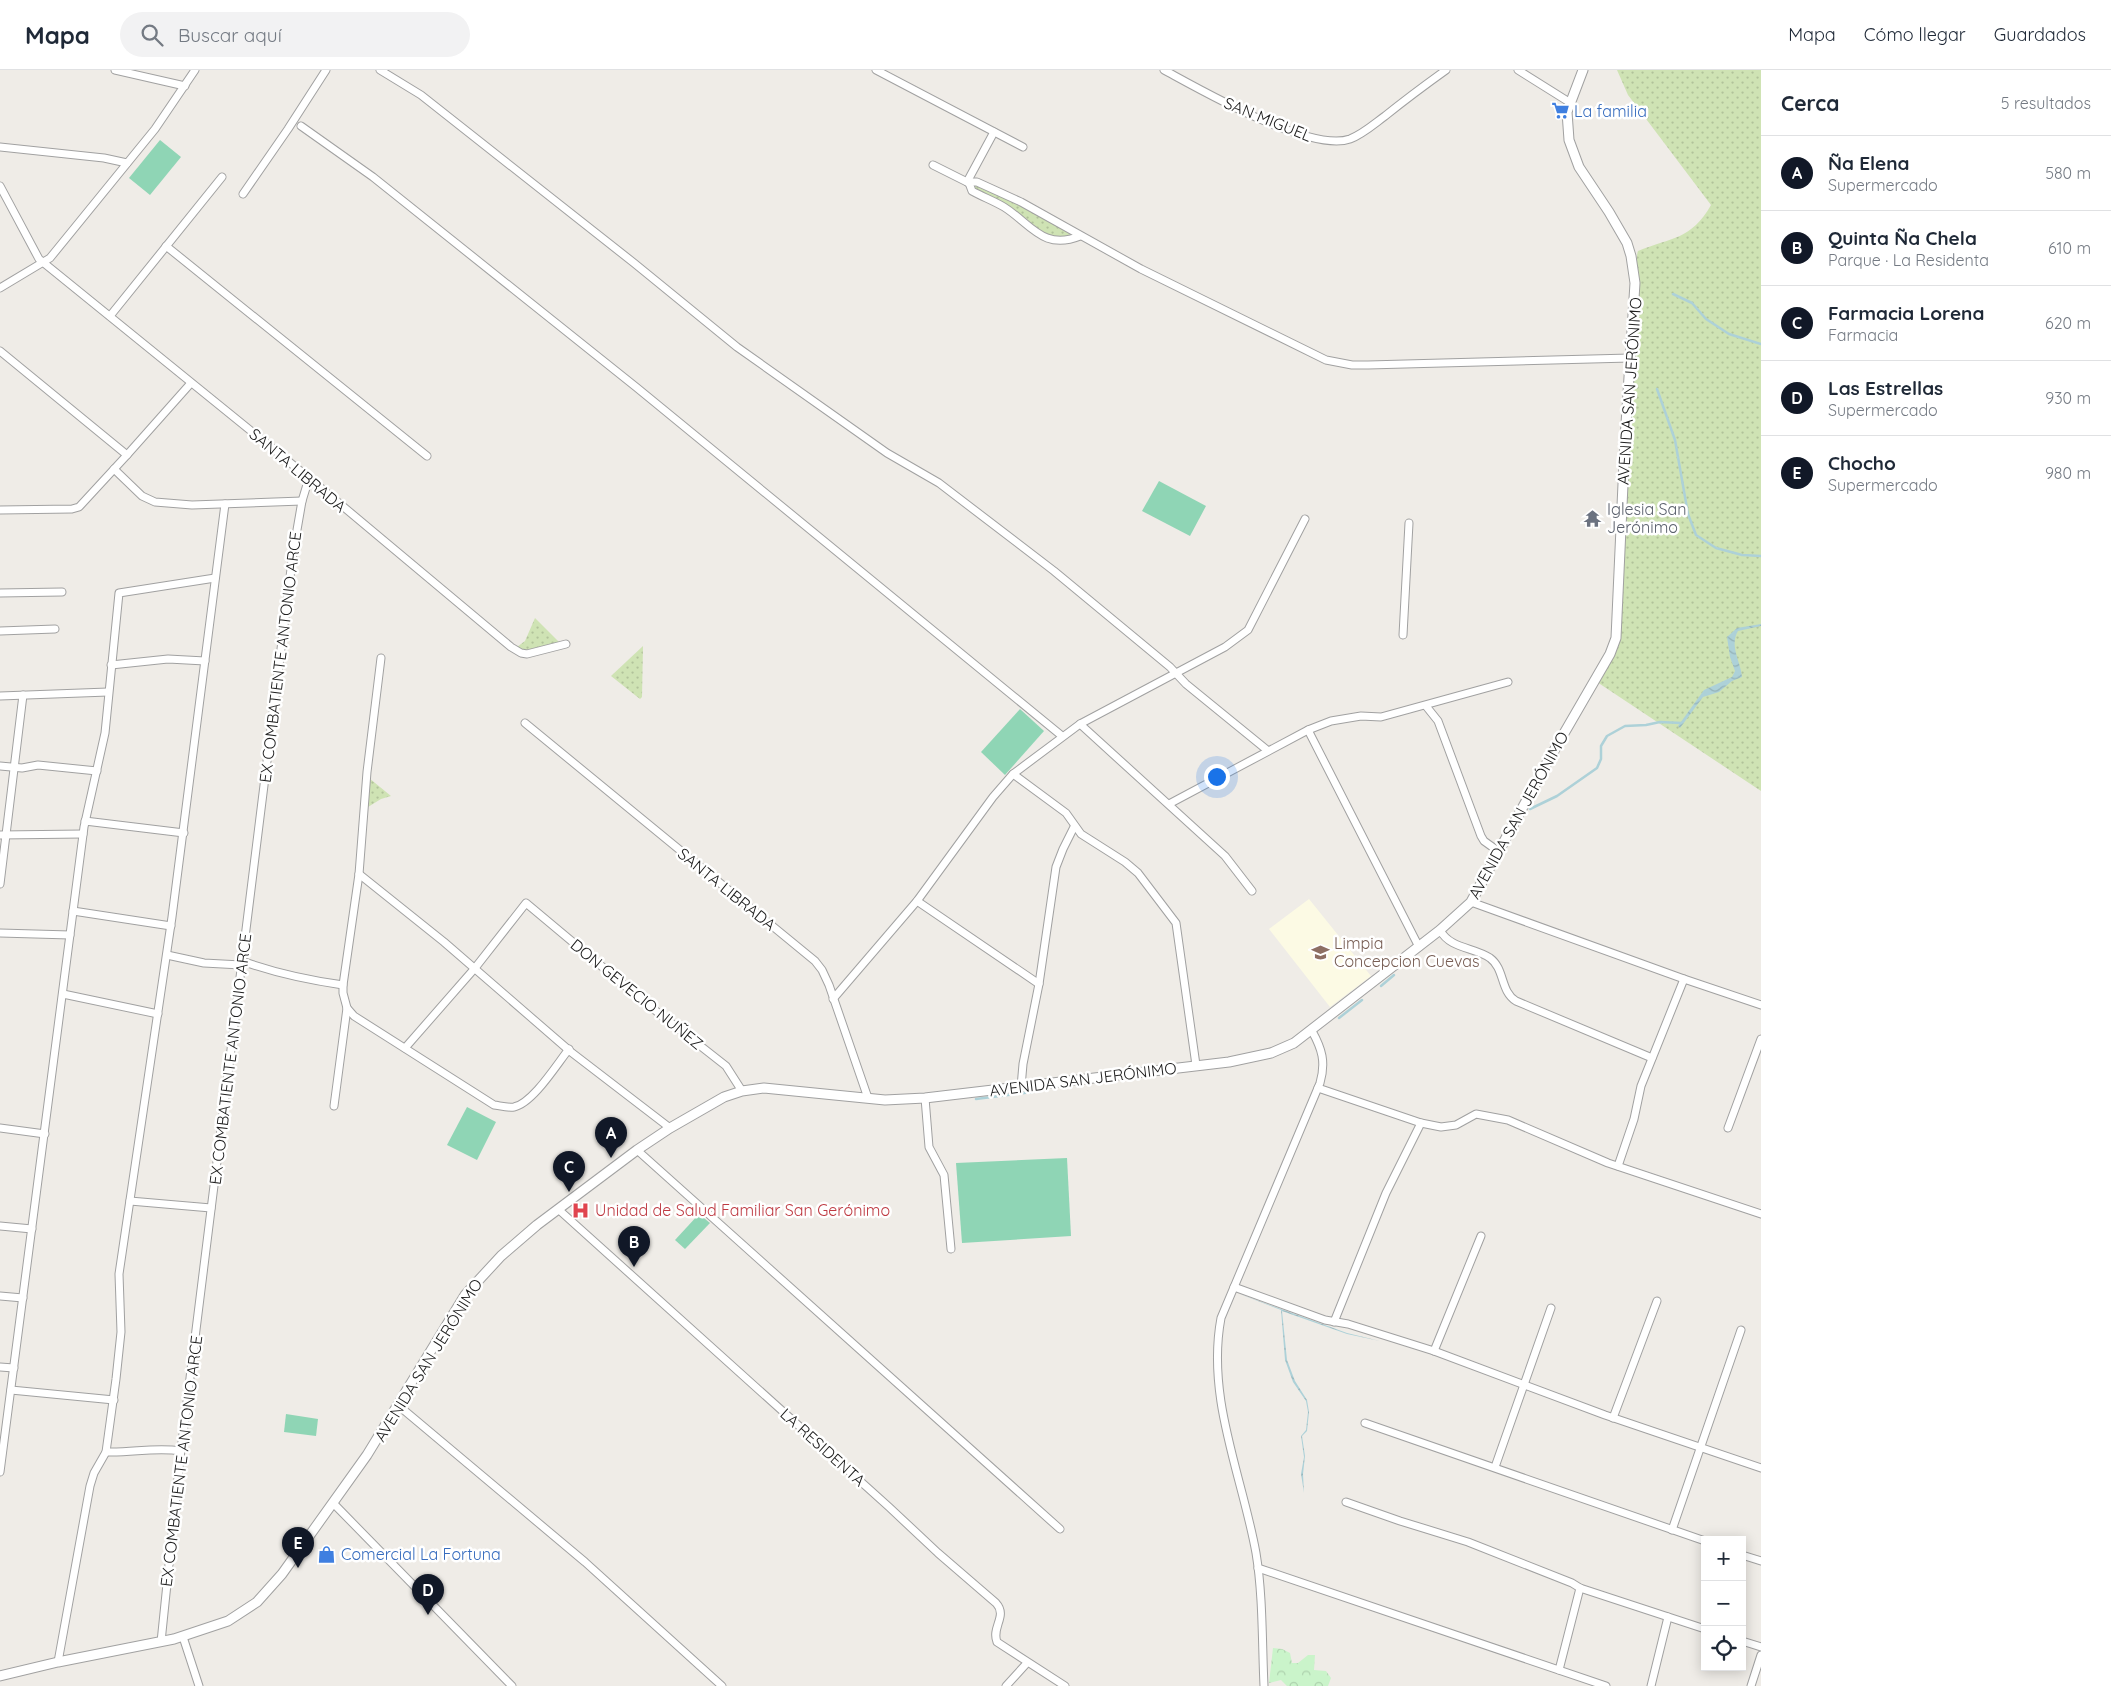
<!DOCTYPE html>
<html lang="es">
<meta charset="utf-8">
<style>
:root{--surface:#fff;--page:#f2f2f3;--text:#1f2937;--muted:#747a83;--line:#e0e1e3;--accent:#111827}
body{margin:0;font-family:Quicksand,sans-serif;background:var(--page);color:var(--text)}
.controls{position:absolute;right:15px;bottom:15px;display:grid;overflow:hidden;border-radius:0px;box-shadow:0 2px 12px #0003}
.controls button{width:45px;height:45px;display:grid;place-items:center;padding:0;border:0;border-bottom:1px solid var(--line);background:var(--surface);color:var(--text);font:25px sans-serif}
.you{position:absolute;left:1216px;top:706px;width:18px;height:18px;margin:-12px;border:4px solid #fff;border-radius:50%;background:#1a73e8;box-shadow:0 0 0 8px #1a73e833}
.badge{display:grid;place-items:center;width:32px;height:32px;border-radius:50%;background:var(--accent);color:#fff;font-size:16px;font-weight:700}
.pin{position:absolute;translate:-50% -41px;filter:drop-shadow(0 1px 2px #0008)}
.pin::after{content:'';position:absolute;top:26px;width:18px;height:15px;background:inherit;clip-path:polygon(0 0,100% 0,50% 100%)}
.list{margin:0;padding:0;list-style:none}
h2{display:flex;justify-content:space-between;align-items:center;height:65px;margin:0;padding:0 20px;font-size:21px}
h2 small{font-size:16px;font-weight:400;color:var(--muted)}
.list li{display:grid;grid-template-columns:32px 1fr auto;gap:15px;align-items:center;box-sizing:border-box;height:75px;padding:0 20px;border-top:1px solid var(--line)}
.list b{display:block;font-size:19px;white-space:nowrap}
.list p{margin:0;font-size:16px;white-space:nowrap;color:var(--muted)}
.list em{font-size:16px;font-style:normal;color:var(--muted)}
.icon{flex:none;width:28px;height:28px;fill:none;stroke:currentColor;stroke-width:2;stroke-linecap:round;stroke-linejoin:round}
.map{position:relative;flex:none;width:1761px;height:1616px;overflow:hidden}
header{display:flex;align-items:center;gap:30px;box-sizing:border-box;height:70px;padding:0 25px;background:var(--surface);border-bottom:1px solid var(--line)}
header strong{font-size:24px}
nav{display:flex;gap:28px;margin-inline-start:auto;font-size:18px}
.search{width:350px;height:45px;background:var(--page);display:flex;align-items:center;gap:12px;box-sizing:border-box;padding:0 18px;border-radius:28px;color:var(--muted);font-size:19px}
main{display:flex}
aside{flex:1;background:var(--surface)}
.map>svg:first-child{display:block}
</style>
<header>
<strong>Mapa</strong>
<div class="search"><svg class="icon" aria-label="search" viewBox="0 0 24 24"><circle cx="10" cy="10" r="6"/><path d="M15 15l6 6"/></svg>Buscar aquí</div>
<nav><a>Mapa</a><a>Cómo llegar</a><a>Guardados</a></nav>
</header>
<main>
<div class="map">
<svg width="1761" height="1616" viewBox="0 0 1761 1616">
<defs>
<pattern id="grass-dots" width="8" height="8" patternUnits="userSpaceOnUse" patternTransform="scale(1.25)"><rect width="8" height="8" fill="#cfe3b4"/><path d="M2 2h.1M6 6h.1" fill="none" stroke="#b1c29a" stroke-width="1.8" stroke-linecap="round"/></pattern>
<pattern id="park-crowns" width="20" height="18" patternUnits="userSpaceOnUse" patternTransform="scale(1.25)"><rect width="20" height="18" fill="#caf4ca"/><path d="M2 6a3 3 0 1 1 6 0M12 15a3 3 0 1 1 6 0" fill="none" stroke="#add1ad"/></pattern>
<pattern id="water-waves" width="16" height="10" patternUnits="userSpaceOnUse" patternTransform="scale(1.25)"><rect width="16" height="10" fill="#add1d8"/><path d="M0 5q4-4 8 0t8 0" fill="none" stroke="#95b3b9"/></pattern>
</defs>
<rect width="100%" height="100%" fill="#efece7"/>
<polygon fill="#fcfae4" points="1309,829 1371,906 1330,937 1269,859"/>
<g fill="url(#grass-dots)">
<path d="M1617,0H1761V721L1597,612L1614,584L1639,227C1639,217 1635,187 1638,181C1672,167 1691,170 1711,135L1628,25Z"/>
<path d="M976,114L1014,132L1075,165C1045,172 1041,159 1020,144C1005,135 991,127 975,120L973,116Z"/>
<path d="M535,548L559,572C546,576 529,585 517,577L525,571Z"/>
<polygon points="643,576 642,627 640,629 611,606"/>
<polygon points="369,708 391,726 381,729 368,737"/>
</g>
<polygon fill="url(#park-crowns)" points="1273,1578 1282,1579 1290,1583 1292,1593 1298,1593 1308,1585 1315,1585 1314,1600 1326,1601 1331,1608 1328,1616 1287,1616 1281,1610 1269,1613"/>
<g fill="#8fd5b5">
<polygon points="160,70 181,87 150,125 129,108"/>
<polygon points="1159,411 1206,436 1190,466 1142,441"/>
<polygon points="1020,639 1044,661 1005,705 981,682"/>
<polygon points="467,1037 496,1052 477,1090 447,1075"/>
<polygon points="1067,1088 1071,1166 962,1173 956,1093"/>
<polygon points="699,1144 710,1153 685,1179 675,1170"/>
<polygon points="286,1344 318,1349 316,1366 284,1362"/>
</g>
<g fill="url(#water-waves)">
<path d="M1761,554V556L1738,561C1729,576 1741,592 1742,607L1732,611L1719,622L1703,627L1680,658L1678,656L1704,620L1732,607L1735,601L1730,587L1727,567L1737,558Z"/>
<polygon points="1237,1223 1347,1263 1380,1271 1347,1264 1282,1241 1287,1290 1295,1311 1307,1330 1309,1342 1307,1361 1302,1366 1305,1386 1303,1404 1304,1423 1301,1404 1304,1387 1301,1366 1306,1360 1308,1342 1306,1331 1293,1312 1285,1290 1281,1240"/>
</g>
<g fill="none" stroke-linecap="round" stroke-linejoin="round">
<g stroke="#add1d8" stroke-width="2.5">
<polyline points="1673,224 1692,233 1706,249 1729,264 1761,274"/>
<polyline points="1657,319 1675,370 1688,444 1696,465 1716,478 1742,485 1761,486"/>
<polyline points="1530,739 1557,726 1597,698 1601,689 1601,676 1607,666 1625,656 1646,655 1660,652 1681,653"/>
<polyline points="1381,916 1394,905"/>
<polyline points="1339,948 1362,930"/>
<polyline points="976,1029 1040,1021"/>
</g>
<defs>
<g id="minor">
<polyline points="115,0 185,16"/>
<polyline points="380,0 421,25 634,193 737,277 887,383 939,413 1054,501 1170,597 1186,614 1267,680"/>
<polyline points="876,0 1023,77"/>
<path d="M1164,0C1201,20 1310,83 1350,69C1363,64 1374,54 1385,46C1405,30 1425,15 1446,0"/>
<polyline points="1518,0 1569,32"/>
<polyline points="301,56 373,107 636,317 1062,666"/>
<polyline points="0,77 104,88 127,93"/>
<polyline points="933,95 967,112 977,112 1021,132 1141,199 1326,290 1352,295 1368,295 1630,288"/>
<polyline points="967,112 994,62"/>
<path d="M969,113L972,121C983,127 994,131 1004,137C1031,154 1043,181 1080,166"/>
<polyline points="0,116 39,189 309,408 511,577 521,583 527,584 566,574"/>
<polyline points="243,124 288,59 326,0"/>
<polyline points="166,176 427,386"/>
<polyline points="0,218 50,188 155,59 195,0"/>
<polyline points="110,246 222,107"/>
<polyline points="0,281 127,385"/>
<polyline points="114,399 142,426 155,432 192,435 302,431"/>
<polyline points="0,440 72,439 79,437 127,385 191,313"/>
<polyline points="0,523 62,522"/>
<polyline points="0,561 55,559"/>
<polyline points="1403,565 1409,453"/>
<polyline points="111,595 168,589 205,591"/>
<polyline points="0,626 108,622"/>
<polyline points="1426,636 1438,651 1481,766 1484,771 1498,781"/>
<polyline points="525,653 815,891 822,900 829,915 868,1028"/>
<polyline points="1080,654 1225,786 1252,821"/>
<polyline points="1308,660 1419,877"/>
<polyline points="0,696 22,698 38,695 97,701"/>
<polyline points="1013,704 1066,743 1081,764 1125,792 1138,803 1176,853 1196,995"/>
<polyline points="1169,734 1308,660 1331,651 1361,646 1381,647 1508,612"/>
<polyline points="85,751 184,763"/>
<polyline points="0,765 83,764"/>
<polyline points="359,804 444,872 571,982 670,1058"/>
<polyline points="0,814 23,625"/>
<polyline points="917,831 1039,914"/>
<polyline points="1471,832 1684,909 1761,935"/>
<polyline points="73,841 171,856"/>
<path d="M1440,860C1450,879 1474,877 1490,888C1505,899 1500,921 1516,931L1652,988"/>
<polyline points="0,863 70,865"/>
<polyline points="167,885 204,893 241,895"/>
<path d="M242,891C275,903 308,910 343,915"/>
<polyline points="63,924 158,944"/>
<polyline points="833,929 917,831 993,727 1013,704 1080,654 1225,577 1248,560 1305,449"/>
<path d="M347,938L354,946L494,1035C501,1036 508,1038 514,1037C533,1033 557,994 569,979"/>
<polyline points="405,978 475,898 526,833 642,930 726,996 742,1021"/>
<polyline points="1021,1017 1023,994 1039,914 1056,797 1063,779 1074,757"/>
<polyline points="1318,1018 1421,1053 1441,1057 1456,1055 1476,1044 1508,1050 1608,1093 1761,1144"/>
<polyline points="925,1028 929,1077 944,1105 951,1179"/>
<polyline points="334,1036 347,938 343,923 343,915 359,804 367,702 381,588"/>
<polyline points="0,1058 45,1064"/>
<polyline points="1728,1058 1761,969"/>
<polyline points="637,1080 1060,1459"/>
<polyline points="1618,1096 1634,1049 1641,1016 1684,909"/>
<polyline points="130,1131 211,1138"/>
<path d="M558,1139L889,1437L938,1483L996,1533C1008,1546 991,1557 997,1572L1065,1616"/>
<polyline points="0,1156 32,1159"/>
<polyline points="1234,1217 1325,1250 1348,1254 1434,1281 1605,1345 1761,1398"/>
<polyline points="0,1226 23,1228"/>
<polyline points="1334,1252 1386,1123 1421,1053"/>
<polyline points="1434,1281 1481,1166"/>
<polyline points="0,1297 14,1298"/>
<polyline points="11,1320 114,1330"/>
<polyline points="399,1336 585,1492 722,1616"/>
<polyline points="1613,1348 1657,1231"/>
<polyline points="1365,1353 1705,1471"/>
<path d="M106,1382C133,1383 154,1377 181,1381"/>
<polyline points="1495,1397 1551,1238"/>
<polyline points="0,1402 84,757 105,663 119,523 215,508"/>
<polyline points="1346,1432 1400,1451 1468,1472 1572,1513 1580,1518 1705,1559"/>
<polyline points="334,1434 512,1616"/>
<polyline points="1672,1460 1741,1260"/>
<polyline points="1742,1485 1761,1491"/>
<polyline points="1258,1498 1606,1616"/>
<polyline points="183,1567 199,1616"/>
<polyline points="1742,1571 1761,1577"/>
<polyline points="161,1572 180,1388 293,483 302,431 309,408"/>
<polyline points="58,1592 90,1416 94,1403 106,1382 116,1309 121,1262 119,1204 172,847 225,434"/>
<polyline points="1559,1600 1580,1518"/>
<polyline points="1006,1616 1027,1593"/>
<path d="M1264,1616C1262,1573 1263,1525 1256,1483C1242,1405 1206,1328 1221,1248L1320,1013C1326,992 1322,979 1312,961"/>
<polyline points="1651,1616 1668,1547"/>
<polyline points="1751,1616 1761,1585"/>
</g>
<polyline id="tertiary" points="0,1606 58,1592 174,1569 228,1551 257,1532 282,1504 367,1385 465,1225 501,1186 537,1155 637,1080 670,1058 724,1027 742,1021 764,1018 885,1030 925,1028 1229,992 1271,983 1294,973 1440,860 1471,832 1548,691 1610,584 1616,568 1625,370 1635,213 1631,186 1627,173 1609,142 1579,97 1569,70 1567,42 1583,0"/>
</defs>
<use href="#minor" stroke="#a1a1a1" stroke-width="9"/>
<use href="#tertiary" stroke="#a1a1a1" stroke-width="11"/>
<use href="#minor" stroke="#fff" stroke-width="7"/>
<use href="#tertiary" stroke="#fff" stroke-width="9"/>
</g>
<defs>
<symbol id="supermarket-bare" viewBox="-9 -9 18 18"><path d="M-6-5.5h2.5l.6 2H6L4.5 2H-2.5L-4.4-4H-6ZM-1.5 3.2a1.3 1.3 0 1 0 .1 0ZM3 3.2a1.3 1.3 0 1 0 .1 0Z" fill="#3f7fe0" stroke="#fff" stroke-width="2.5" paint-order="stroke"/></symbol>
<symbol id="temple-bare" viewBox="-9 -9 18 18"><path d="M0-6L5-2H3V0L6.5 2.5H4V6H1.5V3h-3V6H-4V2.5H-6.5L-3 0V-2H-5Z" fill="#6b7280" stroke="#fff" stroke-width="2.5" paint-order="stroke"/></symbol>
<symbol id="school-bare" viewBox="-9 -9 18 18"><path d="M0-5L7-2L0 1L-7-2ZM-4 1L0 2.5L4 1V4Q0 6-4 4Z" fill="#8d6e63" stroke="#fff" stroke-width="2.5" paint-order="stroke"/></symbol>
<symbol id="hospital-bare" viewBox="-9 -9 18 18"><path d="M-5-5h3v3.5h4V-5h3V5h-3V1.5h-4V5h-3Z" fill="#e0444e" stroke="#fff" stroke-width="2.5" paint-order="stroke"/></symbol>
<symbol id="shop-bare" viewBox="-9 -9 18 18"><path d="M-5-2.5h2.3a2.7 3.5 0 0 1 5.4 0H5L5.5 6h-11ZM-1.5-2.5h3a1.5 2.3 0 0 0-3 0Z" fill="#3f7fe0" stroke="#fff" stroke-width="2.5" paint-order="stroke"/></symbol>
</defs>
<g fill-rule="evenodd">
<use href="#supermarket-bare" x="1548" y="28" width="25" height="25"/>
<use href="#temple-bare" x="1580" y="436" width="25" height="25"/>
<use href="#school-bare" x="1308" y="870" width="25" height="25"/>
<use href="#hospital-bare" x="568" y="1128" width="25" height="25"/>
<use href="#shop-bare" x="314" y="1472" width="25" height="25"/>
</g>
<g text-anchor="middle" stroke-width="5" stroke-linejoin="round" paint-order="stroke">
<g font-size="16" fill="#366cbe" stroke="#fff" text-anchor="start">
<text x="1574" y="47">La familia</text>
<text x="341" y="1490">Comercial La Fortuna</text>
</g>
<g font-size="16" fill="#202020" stroke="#fff">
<text transform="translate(1268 49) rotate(22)" y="6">SAN MIGUEL</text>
<text transform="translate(1629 321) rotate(-86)" y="6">AVENIDA SAN JERÓNIMO</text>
<text transform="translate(298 400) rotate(40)" y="6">SANTA LIBRADA</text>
<text transform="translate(280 587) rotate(-83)" y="6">EX COMBATIENTE ANTONIO ARCE</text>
<text transform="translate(1518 745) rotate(-61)" y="6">AVENIDA SAN JERÓNIMO</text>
<text transform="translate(727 819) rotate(39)" y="6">SANTA LIBRADA</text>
<text transform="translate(637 924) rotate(39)" y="6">DON GEVECIO NUÑEZ</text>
<text transform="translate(230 989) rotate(-83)" y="6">EX COMBATIENTE ANTONIO ARCE</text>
<text transform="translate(1083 1009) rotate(-7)" y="6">AVENIDA SAN JERÓNIMO</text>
<text transform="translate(428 1290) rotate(-58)" y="6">AVENIDA SAN JERÓNIMO</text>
<text transform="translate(823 1377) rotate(42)" y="6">LA RESIDENTA</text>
<text transform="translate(181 1391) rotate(-83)" y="6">EX COMBATIENTE ANTONIO ARCE</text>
</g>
<g font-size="16" fill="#5b616d" stroke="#fff" text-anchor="start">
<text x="1607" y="445">Iglesia San<tspan x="1607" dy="18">Jerónimo</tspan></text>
</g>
<g font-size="16" fill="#785e54" stroke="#fff" text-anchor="start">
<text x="1334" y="879">Limpia<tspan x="1334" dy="18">Concepcion Cuevas</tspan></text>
</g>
<g font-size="16" fill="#be3a42" stroke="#fff" text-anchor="start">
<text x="595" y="1146">Unidad de Salud Familiar San Gerónimo</text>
</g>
</g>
</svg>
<div class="controls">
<button>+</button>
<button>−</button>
<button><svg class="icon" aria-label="locate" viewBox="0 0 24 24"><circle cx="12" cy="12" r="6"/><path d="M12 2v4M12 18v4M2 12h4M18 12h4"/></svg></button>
</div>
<div class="you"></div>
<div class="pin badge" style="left:611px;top:1088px">A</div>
<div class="pin badge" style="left:634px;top:1197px">B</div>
<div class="pin badge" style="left:569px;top:1122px">C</div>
<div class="pin badge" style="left:428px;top:1545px">D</div>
<div class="pin badge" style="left:298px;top:1498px">E</div>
</div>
<aside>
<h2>Cerca<small>5 resultados</small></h2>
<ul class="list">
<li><span class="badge">A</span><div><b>Ña Elena</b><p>Supermercado</p></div><em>580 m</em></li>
<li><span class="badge">B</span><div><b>Quinta Ña Chela</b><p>Parque · La Residenta</p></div><em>610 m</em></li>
<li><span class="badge">C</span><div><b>Farmacia Lorena</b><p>Farmacia</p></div><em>620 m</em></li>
<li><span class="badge">D</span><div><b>Las Estrellas</b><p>Supermercado</p></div><em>930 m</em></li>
<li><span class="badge">E</span><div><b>Chocho</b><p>Supermercado</p></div><em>980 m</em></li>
</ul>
</aside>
</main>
